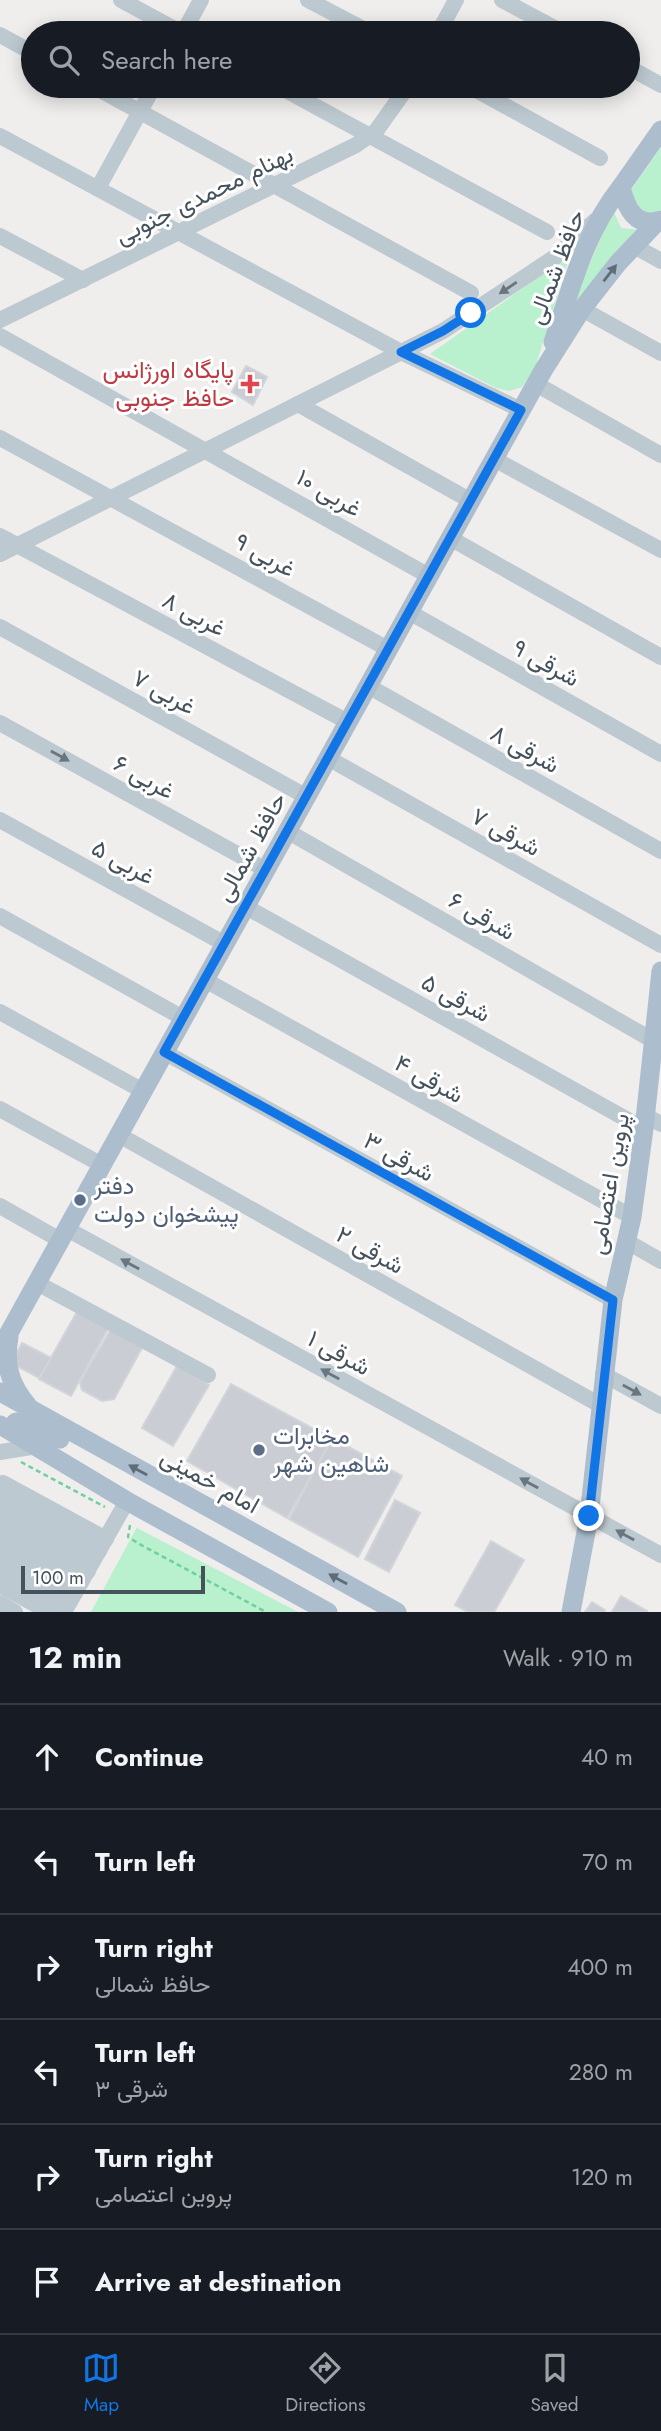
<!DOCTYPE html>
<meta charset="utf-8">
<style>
:root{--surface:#171b24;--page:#20242c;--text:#f1f3f6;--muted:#9ea1a6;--line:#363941;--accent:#1275e5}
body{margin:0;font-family:Jost,Vazirmatn,sans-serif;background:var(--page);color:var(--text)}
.scale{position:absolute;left:21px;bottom:18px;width:184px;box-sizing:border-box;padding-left:7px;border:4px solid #45525c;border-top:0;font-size:19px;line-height:24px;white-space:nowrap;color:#45525c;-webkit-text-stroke:5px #fff;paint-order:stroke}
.stop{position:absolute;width:21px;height:21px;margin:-16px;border:5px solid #1275e5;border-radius:50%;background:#fff}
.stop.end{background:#1275e5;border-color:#fff;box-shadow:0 2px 7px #0008}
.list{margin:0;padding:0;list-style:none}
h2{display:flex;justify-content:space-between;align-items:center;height:91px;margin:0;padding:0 28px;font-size:30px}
h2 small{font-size:23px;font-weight:400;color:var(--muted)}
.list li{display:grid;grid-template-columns:46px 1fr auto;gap:21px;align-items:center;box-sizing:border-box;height:105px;padding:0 28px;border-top:2px solid var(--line)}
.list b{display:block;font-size:26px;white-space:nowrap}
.list p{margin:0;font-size:23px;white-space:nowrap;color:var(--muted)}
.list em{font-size:23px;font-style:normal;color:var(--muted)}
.icon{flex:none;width:38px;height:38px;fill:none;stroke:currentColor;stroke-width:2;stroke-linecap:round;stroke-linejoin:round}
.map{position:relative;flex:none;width:661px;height:1612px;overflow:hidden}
.search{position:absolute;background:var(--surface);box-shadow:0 4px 18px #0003;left:21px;right:21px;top:21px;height:77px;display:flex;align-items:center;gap:18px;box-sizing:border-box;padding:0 24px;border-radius:38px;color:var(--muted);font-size:26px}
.sheet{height:721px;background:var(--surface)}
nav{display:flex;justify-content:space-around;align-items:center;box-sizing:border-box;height:98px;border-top:2px solid var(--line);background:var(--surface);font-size:19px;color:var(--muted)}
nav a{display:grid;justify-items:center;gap:4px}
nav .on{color:var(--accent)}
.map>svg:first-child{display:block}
</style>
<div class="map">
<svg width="661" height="1612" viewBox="0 0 661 1612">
<rect width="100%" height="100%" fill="#f0eded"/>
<g fill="#b9f0cd">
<polygon points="661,147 661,210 655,213 644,214 630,192"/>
<polygon points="613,210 621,228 639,230 567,316"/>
<polygon points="570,255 534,371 522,387 509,391 496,388 430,354"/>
<polygon points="137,1527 137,1528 298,1612 91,1612"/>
</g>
<g fill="#cacdd3" stroke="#d1d4d9" stroke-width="2">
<polygon points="246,366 267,377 253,405 232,392"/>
<polygon points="78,1310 109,1327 71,1396 39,1379"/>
<polygon points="111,1329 143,1346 114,1399 102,1401 82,1390 80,1382"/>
<polygon points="22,1343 51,1358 39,1378 17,1366 14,1358"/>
<polygon points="177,1366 209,1385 173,1446 142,1428"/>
<polygon points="231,1384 332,1439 287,1518 187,1461"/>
<polygon points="332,1438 402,1476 358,1557 289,1519"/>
<polygon points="395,1500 420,1513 389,1572 365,1559"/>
<polygon points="491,1541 524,1560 494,1612 468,1612 455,1605"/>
<polygon points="621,1596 647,1611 646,1612 612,1612"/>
<polygon points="592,1602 605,1610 604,1612 585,1612"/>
</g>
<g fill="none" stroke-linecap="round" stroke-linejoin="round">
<g stroke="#70cf9e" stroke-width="2.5" stroke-dasharray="5 3.5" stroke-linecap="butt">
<polyline points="21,1462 105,1507"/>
<polyline points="130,1525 128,1537 143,1546 266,1612"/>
</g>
<g stroke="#bdc9d0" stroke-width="16">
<polyline points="121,0 182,33"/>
<polyline points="308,0 371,33"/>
<polyline points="502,0 564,33"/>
<polyline points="183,33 201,0"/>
<polyline points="438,33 456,0"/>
<polyline points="0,35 33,53"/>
<polyline points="628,67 661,85"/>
<polyline points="93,86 471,293"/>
<polyline points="278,86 547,232"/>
<polyline points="469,86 600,158"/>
<polyline points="0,136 401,352 521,410"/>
<polyline points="98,188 154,86"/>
<polyline points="0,236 83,280"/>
<polyline points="634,246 661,261"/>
<polyline points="582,309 661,353"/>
<polyline points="0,320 356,145 376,131 408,86"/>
<polyline points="0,336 429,576"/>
<polyline points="536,384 661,455"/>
<polyline points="298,404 471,501"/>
<polyline points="0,438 388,649"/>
<polyline points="494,459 661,550"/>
<polyline points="0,536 348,722"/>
<polyline points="450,538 661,657"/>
<polyline points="0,554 443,331 555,257 596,220"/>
<polyline points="409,612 661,754"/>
<polyline points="0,627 307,797"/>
<polyline points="368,686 661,851"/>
<polyline points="0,723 266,870"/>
<polyline points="328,758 661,945"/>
<polyline points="0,820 225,944"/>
<polyline points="287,831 654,1041"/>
<polyline points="246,907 644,1129"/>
<polyline points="0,916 183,1018"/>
<polyline points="205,980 632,1217"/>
<polyline points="0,1012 143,1091"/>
<polyline points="164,1052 613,1300"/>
<polyline points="0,1109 102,1165"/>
<polyline points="646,1116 661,1124"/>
<polyline points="119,1135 600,1405"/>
<polyline points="0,1206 60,1240"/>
<polyline points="67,1229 661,1555"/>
<polyline points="626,1241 661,1261"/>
<polyline points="37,1283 208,1375"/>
<polyline points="603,1374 661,1406"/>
<polyline points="0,1452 37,1446"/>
<polyline points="0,1488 3,1483 106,1539"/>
<polyline points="0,1495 99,1551"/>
<polyline points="0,1509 93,1561"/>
<polyline points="0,1522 88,1571"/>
<polyline points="0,1537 81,1582"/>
<polyline points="0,1554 75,1593"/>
<polyline points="0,1568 67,1606"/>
<polyline points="0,1585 49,1612"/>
<polyline points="0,1603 15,1612"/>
<polyline points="64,1612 127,1501"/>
</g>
<g stroke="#acbece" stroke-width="19">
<path d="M661,130L621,187C626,207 635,229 661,220"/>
<path d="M553,342C571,288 585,232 621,187"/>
<path d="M9,1337C4,1365 10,1385 28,1406"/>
<polyline points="0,1349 544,369 582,309 618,263 657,222"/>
<polyline points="0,1392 397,1612"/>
<polyline points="0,1425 127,1501 328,1612"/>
<polyline points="22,1437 14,1424 16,1422 23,1422 60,1439"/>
<polyline points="571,1612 589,1516 613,1300 632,1217 644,1129 661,971"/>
</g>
</g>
<defs><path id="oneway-solid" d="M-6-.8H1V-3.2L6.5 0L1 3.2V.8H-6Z" transform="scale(1.75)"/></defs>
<g fill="#5f6d78">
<use href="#oneway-solid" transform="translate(610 273) rotate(-52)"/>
<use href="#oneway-solid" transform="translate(138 1470) rotate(-151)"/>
<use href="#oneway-solid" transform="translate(338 1579) rotate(-151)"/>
</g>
<g fill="#69767f">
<use href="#oneway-solid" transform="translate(508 288) rotate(146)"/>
<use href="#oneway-solid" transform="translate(60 756) rotate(29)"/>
<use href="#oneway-solid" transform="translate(130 1264) rotate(-151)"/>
<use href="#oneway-solid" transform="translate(330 1374) rotate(-151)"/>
<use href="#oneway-solid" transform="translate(632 1390) rotate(29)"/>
<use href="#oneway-solid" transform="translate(529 1483) rotate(-151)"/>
<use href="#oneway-solid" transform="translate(625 1535) rotate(-151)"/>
</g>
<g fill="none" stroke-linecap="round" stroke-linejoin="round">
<polyline stroke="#1275e5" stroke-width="9" points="471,313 443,331 401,352 521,410 164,1052 613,1300 589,1516"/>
</g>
<path fill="#e0444e" stroke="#fff" stroke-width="2.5" d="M246.5 373.5h7v7h7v7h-7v7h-7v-7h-7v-7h7z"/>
<g fill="#5c6f8a" stroke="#fff" stroke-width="2.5">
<circle cx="80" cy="1200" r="7"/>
<circle cx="259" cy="1450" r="7"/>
</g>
<g text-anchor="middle" stroke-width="6" stroke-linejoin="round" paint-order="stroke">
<g font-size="24" fill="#45525c" stroke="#fff">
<text transform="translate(204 195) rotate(-26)" y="8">بهنام محمدی جنوبی</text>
<text transform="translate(556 267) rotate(-69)" y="8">حافظ شمالی</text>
<text transform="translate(329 493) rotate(30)" y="8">۱۰ غربی</text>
<text transform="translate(265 555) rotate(29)" y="8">۹ غربی</text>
<text transform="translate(194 614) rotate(28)" y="8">۸ غربی</text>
<text transform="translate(546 663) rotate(29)" y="8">شرقی ۹</text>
<text transform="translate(164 692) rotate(29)" y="8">۷ غربی</text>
<text transform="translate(525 749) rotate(29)" y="8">۸ شرقی</text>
<text transform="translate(144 777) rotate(29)" y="8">۶ غربی</text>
<text transform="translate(506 832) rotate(29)" y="8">۷ شرقی</text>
<text transform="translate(251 847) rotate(-61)" y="8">حافظ شمالی</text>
<text transform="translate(123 862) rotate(29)" y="8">۵ غربی</text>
<text transform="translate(482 916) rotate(30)" y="8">۶ شرقی</text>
<text transform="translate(456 998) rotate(29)" y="8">۵ شرقی</text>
<text transform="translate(429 1079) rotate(29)" y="8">۴ شرقی</text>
<text transform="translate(399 1157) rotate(29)" y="8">۳ شرقی</text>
<text transform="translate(609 1184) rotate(-80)" y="8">پروین اعتصامی</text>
<text transform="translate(370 1250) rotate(29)" y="8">۲ شرقی</text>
<text transform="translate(339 1353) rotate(29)" y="8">۱ شرقی</text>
<text transform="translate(210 1481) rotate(29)" y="8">امام خمینی</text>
</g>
<g font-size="24" fill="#be3a42" stroke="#fff" text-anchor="end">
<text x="234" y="378">پایگاه اورژانس<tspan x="234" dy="28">حافظ جنوبی</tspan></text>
</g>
<g font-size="24" fill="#4e5e75" stroke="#fff" text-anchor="start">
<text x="94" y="1194">دفتر<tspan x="94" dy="28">پیشخوان دولت</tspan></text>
<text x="273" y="1444">مخابرات<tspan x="273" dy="28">شاهین شهر</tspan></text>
</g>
</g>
</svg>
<div class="scale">100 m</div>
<div class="stop" style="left:471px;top:313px"></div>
<div class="stop end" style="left:589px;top:1516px"></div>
<div class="search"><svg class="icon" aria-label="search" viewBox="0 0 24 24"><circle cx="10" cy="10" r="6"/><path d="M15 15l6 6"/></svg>Search here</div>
</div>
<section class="sheet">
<h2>12 min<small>Walk · 910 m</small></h2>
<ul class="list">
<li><svg class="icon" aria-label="ahead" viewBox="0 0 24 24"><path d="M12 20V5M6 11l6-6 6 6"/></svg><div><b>Continue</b></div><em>40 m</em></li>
<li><svg class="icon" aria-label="left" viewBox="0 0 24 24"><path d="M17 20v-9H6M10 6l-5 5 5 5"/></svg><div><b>Turn left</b></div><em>70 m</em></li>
<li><svg class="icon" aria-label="right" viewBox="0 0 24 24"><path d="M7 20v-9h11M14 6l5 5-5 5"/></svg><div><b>Turn right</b><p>حافظ شمالی</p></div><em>400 m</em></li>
<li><svg class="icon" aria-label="left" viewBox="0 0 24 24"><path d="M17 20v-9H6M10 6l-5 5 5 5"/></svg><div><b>Turn left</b><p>۳ شرقی</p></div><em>280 m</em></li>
<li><svg class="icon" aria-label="right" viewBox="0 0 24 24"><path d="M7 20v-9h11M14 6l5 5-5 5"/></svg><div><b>Turn right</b><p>پروین اعتصامی</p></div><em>120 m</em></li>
<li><svg class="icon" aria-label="arrive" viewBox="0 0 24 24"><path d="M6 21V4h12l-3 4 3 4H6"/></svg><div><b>Arrive at destination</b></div></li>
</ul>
</section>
<nav>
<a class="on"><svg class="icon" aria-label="map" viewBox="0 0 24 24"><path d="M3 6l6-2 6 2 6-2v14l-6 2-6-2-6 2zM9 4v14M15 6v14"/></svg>Map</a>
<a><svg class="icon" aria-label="directions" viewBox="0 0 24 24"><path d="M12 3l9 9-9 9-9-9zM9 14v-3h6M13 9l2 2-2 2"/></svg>Directions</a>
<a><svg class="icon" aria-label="saved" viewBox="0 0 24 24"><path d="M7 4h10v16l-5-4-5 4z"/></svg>Saved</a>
</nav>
